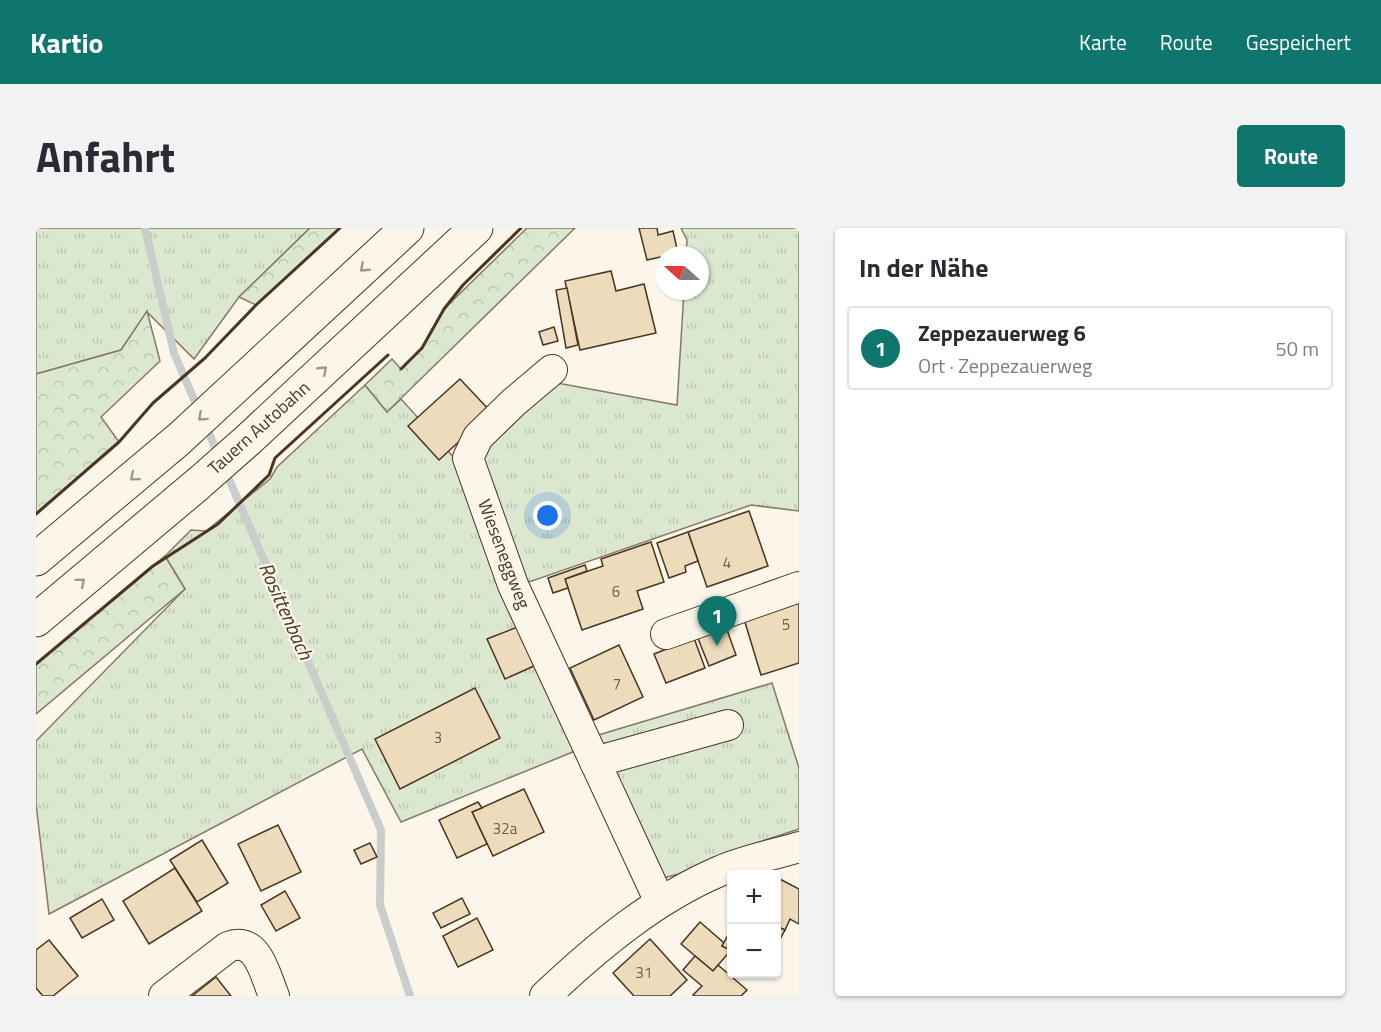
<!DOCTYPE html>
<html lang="de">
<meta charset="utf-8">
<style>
:root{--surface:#fff;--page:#f2f2f3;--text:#2b2b33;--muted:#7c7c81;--line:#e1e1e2;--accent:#0f766e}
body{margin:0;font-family:"Titillium Web",sans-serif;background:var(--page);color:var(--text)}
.controls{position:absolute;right:18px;bottom:18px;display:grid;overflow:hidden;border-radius:6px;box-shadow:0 2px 4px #0004}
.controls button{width:54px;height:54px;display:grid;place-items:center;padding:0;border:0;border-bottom:2px solid var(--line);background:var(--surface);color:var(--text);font:30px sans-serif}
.compass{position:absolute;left:619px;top:18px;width:54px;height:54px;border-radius:50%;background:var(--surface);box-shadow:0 2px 4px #0004;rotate:291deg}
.you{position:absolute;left:512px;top:288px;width:21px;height:21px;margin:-15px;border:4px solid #fff;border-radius:50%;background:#1a73e8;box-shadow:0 0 0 9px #1a73e833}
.badge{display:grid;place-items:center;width:39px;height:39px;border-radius:50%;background:var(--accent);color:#fff;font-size:20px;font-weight:700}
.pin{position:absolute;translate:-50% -50px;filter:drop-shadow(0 2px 3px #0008)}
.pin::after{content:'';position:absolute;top:32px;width:21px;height:18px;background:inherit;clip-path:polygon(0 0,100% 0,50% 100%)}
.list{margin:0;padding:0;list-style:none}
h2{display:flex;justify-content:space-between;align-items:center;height:78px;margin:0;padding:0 24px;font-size:26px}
h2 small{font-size:20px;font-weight:400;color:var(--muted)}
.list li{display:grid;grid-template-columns:39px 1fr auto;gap:18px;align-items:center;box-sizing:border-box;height:84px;margin:0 12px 12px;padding:0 12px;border:2px solid var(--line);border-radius:6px}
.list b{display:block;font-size:22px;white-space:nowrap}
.list p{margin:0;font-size:20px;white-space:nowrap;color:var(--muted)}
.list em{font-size:20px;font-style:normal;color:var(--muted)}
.map{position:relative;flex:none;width:763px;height:768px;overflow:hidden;border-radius:6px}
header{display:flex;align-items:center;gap:36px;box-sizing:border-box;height:84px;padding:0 30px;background:var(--accent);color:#fff}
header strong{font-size:28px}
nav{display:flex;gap:33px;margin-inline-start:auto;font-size:21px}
.intro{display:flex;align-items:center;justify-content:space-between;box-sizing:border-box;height:144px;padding:0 36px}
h1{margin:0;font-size:42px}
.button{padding:15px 27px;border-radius:6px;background:var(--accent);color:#fff;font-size:21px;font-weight:700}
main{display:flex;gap:36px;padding:0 36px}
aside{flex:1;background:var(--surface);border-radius:6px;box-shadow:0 2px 4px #0004}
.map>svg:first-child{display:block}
</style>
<header>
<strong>Kartio</strong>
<nav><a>Karte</a><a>Route</a><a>Gespeichert</a></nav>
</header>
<div class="intro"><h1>Anfahrt</h1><a class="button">Route</a></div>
<main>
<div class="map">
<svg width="763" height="768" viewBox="0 0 763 768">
<defs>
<pattern id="grass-tufts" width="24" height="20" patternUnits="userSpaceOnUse" patternTransform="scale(1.5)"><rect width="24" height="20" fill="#dce7d0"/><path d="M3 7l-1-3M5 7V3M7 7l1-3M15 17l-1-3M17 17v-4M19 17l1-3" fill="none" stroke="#bec7b2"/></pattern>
<pattern id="forest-crowns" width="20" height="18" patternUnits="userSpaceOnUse" patternTransform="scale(1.5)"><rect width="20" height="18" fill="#dce7d0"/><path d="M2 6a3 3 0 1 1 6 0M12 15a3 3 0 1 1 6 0" fill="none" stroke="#bec7b2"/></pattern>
</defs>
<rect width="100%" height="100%" fill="#fbf6e9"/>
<g fill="url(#grass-tufts)" stroke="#887966" stroke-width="1.5">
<polygon points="0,0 274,0 203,69 158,131 111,84 85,122 0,146"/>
<polygon points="645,0 763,0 763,283 715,277 470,362 544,521 365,594 326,521 13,686 0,576 0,513 149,361 129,328 155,302 170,303 234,251 241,239 329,157 351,184 365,171 421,233 516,154 641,177 648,63 664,63 664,27 650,27 651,12"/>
<polygon points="736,455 763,540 763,601 699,622 643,646 627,650 559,508"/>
</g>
<g fill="url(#forest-crowns)" stroke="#887966" stroke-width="1.5">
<polygon points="274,0 304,0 220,77 203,69"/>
<polygon points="491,0 539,0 351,184 329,157 356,131 365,141 386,120 408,81"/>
<polygon points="111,83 124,133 65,189 83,214 0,286 0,146 85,122"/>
<polygon points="129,328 149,361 0,486 0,436"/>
</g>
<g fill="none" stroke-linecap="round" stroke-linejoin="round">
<g stroke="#c9cecd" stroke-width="8">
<polyline points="109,0 138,125 163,183"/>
<polyline points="170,198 182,227"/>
<polyline points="189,242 345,602 344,677 374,768"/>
</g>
</g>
<g fill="#ecdcbc" stroke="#4a3520" stroke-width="1.5">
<polygon points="603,0 621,0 622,7 637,3 642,25 611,32"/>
<polygon points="575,43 580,63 608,56 620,105 544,122 529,53"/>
<polygon points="531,60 542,117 530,120 520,62"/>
<polygon points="518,99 522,113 507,117 503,104"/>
<polygon points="424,151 455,184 403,232 372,198"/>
<polygon points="713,283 732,338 671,359 652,304"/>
<polygon points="652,304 662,333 649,338 650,344 633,350 621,315"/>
<polygon points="615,314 628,354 601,363 607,381 546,402 529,351 567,338 565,331"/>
<polygon points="549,337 551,343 529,351 532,360 517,365 512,350"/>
<polygon points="763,374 763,435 725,447 708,391"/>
<polygon points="484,398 498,438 469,451 451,411"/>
<polygon points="690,399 700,427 673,438 661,408"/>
<polygon points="658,410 669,440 630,455 618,426"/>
<polygon points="583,417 607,469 558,492 534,440"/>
<polygon points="439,460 464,510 364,561 339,511"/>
<polygon points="488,561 508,604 457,628 436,584"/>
<polygon points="442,574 446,580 436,584 451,616 421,630 403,592"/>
<polygon points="242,597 265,644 225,663 202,616"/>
<polygon points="166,612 192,655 161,674 134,632"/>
<polygon points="334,615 341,629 325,636 318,622"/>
<polygon points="139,640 166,683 113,716 87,673"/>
<polygon points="740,649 763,661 763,696 754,691 749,702 740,698"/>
<polygon points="249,663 264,690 240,703 225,677"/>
<polygon points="426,670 434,686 405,700 397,685"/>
<polygon points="66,671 78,692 46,710 34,690"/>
<polygon points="441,690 457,722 422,739 407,708"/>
<polygon points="664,694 688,715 686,718 695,722 677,743 645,716"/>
<polygon points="740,698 749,702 740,718"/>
<polygon points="696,700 696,723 686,718"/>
<polygon points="614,711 651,752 634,768 598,768 577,745"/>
<polygon points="13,712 42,748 17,768 7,768 0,760 0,722"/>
<polygon points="659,728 677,743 682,737 711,762 705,768 659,768 657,767 666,758 647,742"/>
<polygon points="180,749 195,768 156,768"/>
</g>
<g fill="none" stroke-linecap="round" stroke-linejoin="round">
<defs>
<g id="minor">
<polyline points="516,142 478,174 442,209 432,230 477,357 624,674"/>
<polyline points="630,406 763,359"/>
<polyline points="559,534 692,497"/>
<path d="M128,768L192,719C222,707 229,747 238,768"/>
<path d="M509,768C561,719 618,671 684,643C709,632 737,627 763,619"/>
</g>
<g id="highway">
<polyline points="0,331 143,211 371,0"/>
<polyline points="0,392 162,256 213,211 440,0"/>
</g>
</defs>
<use href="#minor" stroke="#4a3520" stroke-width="32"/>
<use href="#highway" stroke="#4a3520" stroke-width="35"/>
<use href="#minor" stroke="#fbf6e9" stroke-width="30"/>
<use href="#highway" stroke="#fbf6e9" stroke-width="33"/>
<g stroke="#4a3520" stroke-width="3">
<polyline points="365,141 386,120 408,81 427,57 485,0"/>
<polyline points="0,286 83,214 117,175 169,130 220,77 304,0"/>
<polyline points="0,436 117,338 182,296 233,247 239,230 352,127"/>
</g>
</g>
<defs><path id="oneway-chevron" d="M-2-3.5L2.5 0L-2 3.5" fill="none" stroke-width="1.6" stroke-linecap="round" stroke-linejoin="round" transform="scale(1.5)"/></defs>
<g stroke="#a29684">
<use href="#oneway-chevron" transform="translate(328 40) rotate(137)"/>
<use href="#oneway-chevron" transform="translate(287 142) rotate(-43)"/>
<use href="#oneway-chevron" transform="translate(166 189) rotate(138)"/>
<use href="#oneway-chevron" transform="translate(98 249) rotate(140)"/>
<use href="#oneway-chevron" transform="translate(45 354) rotate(-40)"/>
</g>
<g text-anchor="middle" stroke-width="4.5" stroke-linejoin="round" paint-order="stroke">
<g font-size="15" fill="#725f47">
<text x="691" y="340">4</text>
<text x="580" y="369">6</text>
<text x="750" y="402">5</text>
<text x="581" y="461">7</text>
<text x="402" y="515">3</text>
<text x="469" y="606">32a</text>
<text x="608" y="750">31</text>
</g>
<g font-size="18" fill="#4a3520" stroke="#fbf6e9">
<text transform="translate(223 200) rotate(-42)" y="6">Tauern Autobahn</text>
<text transform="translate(468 326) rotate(69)" y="6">Wieseneggweg</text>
</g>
<g font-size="20" font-style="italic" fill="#4a3520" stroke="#fbf6e9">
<text transform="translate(250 383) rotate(66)" y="7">Rosittenbach</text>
</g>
</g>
</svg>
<div class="controls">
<button>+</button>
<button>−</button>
</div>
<svg class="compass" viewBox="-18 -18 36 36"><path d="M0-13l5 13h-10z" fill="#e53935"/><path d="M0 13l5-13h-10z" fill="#7c7c81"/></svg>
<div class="you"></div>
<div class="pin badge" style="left:681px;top:418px">1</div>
</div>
<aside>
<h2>In der Nähe<small></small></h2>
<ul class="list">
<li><span class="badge">1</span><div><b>Zeppezauerweg 6</b><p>Ort · Zeppezauerweg</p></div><em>50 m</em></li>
</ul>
</aside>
</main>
